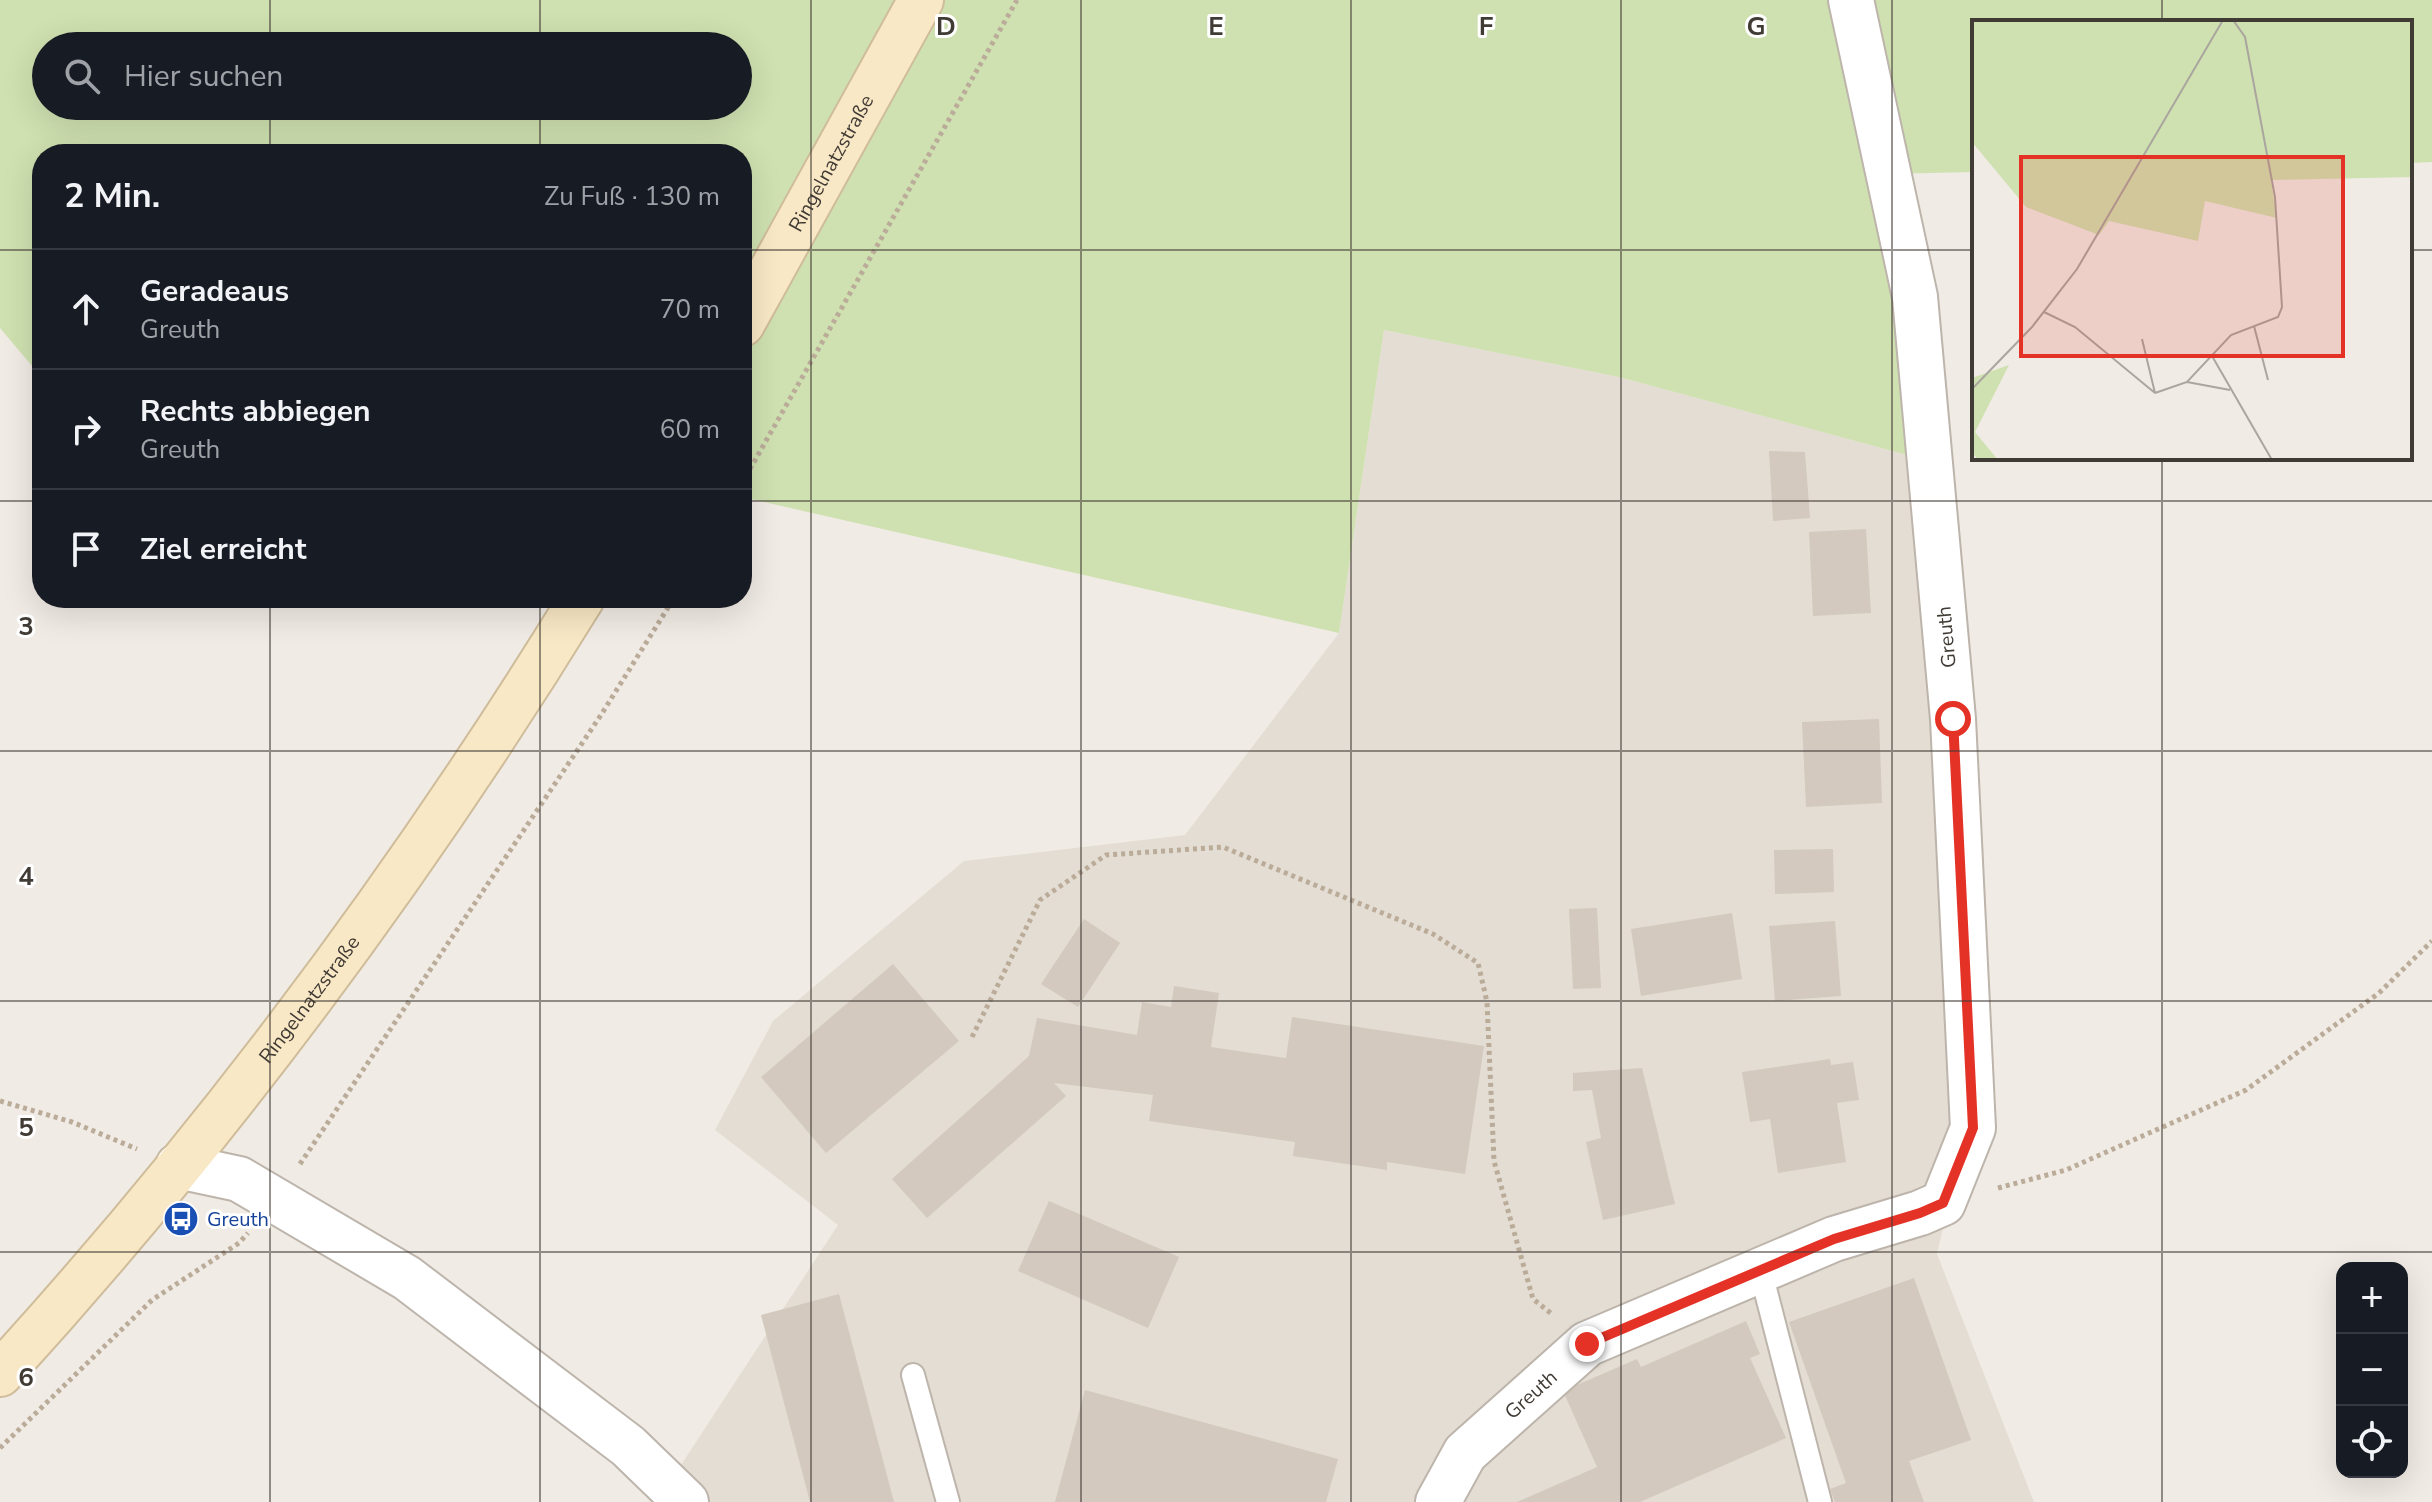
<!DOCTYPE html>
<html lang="de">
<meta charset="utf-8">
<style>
:root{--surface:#171b24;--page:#242831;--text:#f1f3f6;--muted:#9ea1a6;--line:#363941}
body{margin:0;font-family:"Nunito Sans",sans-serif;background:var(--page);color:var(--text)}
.controls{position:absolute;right:24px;bottom:24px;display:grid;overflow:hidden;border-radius:16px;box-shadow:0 8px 32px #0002}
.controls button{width:72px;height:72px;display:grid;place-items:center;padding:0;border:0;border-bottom:2px solid var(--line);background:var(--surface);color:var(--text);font:40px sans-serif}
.stop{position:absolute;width:24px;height:24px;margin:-18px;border:6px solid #e53226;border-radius:50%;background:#fff}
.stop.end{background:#e53226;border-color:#fff;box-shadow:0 2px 8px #0008}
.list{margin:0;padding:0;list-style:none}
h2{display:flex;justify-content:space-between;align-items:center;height:104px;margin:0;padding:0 32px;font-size:34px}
h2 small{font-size:26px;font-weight:400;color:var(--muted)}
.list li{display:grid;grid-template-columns:52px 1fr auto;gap:24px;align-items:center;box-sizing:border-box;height:120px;padding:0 32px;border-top:2px solid var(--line)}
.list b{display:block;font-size:30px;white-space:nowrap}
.list p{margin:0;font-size:26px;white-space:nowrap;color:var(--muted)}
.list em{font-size:26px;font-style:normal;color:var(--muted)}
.icon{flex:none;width:44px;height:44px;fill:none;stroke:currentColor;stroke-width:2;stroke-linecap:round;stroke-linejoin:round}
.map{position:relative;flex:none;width:2432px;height:1502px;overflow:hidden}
.search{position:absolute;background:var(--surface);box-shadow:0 8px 32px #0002;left:32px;top:32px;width:720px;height:88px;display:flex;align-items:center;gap:20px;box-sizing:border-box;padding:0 28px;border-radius:44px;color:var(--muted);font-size:30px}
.panel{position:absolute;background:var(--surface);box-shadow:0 8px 32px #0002;left:32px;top:144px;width:720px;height:464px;border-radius:32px}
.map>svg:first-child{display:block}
</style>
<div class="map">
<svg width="2432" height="1502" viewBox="0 0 2432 1502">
<rect width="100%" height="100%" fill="#f0ebe4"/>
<polygon fill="#e4ddd3" points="1384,330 1619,377 1933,462 1973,1097 1937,1254 2034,1502 670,1502 662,1494 838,1225 715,1130 773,1021 964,861 1185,835 1339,633"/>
<path fill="#cfe1b0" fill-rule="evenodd" d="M0,0H2432V162L2410,163V22H1974V172L1884,174L1933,462L1619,377L1384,330L1339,633L742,497V154H42V375L38,373L0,328ZM46,46H738V106H46Z"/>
<g fill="#d3c9be">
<polygon points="1769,451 1805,452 1810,518 1773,521"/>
<polygon points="1866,529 1871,613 1813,616 1809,532"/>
<polygon points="1879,719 1882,803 1806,807 1802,722"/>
<polygon points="1833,849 1834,892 1775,894 1774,850"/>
<polygon points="1597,908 1601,988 1573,989 1569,909"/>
<polygon points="1732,913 1742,979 1641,996 1631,929"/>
<polygon points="1084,919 1120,943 1078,1007 1041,984"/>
<polygon points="1835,921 1841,996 1775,1001 1769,926"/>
<polygon points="893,964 959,1041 826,1153 761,1077"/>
<polygon points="1174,986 1219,993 1211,1047 1286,1058 1292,1017 1484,1046 1465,1174 1387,1162 1387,1170 1293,1156 1295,1142 1149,1121 1153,1095 1054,1083 1066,1096 927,1218 892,1179 1029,1056 1037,1018 1137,1035 1142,1002 1171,1007"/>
<polygon points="1830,1059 1831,1065 1853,1062 1859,1100 1837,1103 1846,1162 1778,1173 1770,1119 1750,1122 1742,1072"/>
<polygon points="1642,1068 1675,1204 1603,1220 1586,1142 1601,1138 1592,1090 1573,1091 1573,1073"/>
<polygon points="1049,1201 1179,1257 1148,1328 1018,1271"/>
<polygon points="1914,1278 1971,1440 1909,1461 1924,1502 1835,1502 1830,1489 1846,1483 1789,1322"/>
<polygon points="839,1294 894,1502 810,1502 761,1315"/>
<polygon points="1746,1321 1760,1354 1750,1358 1786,1438 1640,1502 1517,1502 1597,1467 1563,1391 1637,1359 1641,1367"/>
<polygon points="1085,1390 1338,1459 1326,1502 1055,1502"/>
</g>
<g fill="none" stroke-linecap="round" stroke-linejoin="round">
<defs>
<g id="lane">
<polyline points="1760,1269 1820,1502"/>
<polyline points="913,1375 948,1502"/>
</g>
<g id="street">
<polyline points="178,1166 239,1179 407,1278 628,1446 686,1502"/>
<path id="s1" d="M1438,1502L1465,1453L1587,1344L1834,1239L1920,1213L1943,1203L1973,1128L1953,719L1915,297L1851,0"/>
</g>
<g id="secondary">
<path id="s2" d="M742,324L921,0"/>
<path id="s3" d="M0,1374C218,1135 413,873 582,598"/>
</g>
</defs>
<use href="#lane" stroke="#bdb5ab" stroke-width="26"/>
<use href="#street" stroke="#bdb5ab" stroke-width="48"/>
<use href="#secondary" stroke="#cfbc9a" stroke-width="48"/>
<g stroke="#bbac9a" stroke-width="5" stroke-dasharray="4 4" stroke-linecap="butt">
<polyline points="742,483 1017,0"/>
<polyline points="972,1037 1040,900 1106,855 1223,847 1433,934 1478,963 1487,1002 1494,1161 1533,1299 1553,1315"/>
<polyline points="0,1101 72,1122 137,1149"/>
<polyline points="300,1164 601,715 674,598"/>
<polyline points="1998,1188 2066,1170 2246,1090 2379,993 2432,941"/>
<polyline points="0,1448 152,1300 239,1243 248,1233"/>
</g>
<use href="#lane" stroke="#fff" stroke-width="22"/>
<use href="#street" stroke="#fff" stroke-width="44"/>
<use href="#secondary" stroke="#f9e8c5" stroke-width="44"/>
</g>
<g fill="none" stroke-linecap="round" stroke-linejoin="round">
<polyline stroke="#e53226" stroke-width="10" points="1587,1344 1834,1239 1920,1213 1943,1203 1973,1128 1953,719"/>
</g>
<path fill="none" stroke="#413b35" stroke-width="2" stroke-opacity="0.55" d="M270,0V46M540,0V46M811,0V1502M1081,0V1502M1351,0V1502M1621,0V1502M1892,0V1502M2162,0V22M270,106V154M540,106V154M0,250H42M742,250H1974M2410,250H2432M2162,458V1502M0,501H42M742,501H2432M270,598V1502M540,598V1502M0,751H2432M0,1001H2432M0,1252H2432"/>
<defs>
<symbol id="bus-disc" viewBox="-11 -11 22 22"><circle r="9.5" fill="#1a4fb4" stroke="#fff"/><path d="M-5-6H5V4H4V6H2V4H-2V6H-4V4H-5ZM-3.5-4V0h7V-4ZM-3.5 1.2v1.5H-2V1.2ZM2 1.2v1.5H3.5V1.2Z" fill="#fff"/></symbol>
</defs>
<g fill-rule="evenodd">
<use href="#bus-disc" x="161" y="1199" width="40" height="40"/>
</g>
<g text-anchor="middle" stroke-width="6" stroke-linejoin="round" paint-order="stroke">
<g font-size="20" fill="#413b35" stroke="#fff">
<text dy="7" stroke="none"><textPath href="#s2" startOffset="184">Ringelnatzstraße</textPath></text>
<text transform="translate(1946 637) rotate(-95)" y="7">Greuth</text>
<text dy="7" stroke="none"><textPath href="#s3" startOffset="486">Ringelnatzstraße</textPath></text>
<text dy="7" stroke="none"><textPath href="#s1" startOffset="144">Greuth</textPath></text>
</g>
<g font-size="20" fill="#164399" stroke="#fff" text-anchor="start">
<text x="207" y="1226">Greuth</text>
</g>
</g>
<g transform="translate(1972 20)">
<rect width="440" height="440" fill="#f0ebe4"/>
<path d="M0,0H440V157L299,160L305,198L233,181L226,221L137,201L127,215L54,187L0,122ZM37,345L3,412L26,440H6L0,432V358Z" fill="#cfe1b0"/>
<path fill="none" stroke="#aaa59e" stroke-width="2" d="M72,292L103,307L183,373M282,306L296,360M170,319L183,373M240,336L300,440M215,362L258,370M0,369L60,307L105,249L251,0M183,373L215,362L259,315L306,297L310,287L303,177L273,17L261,0"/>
<path fill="#e53226" fill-opacity="0.15" stroke="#e53226" stroke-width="4" d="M49,137H371V336H49Z"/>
<rect width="440" height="440" fill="none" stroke="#413b35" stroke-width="4"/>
</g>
<g font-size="26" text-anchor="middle" font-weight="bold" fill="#413b35" stroke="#fff" stroke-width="6" stroke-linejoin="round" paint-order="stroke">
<text x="946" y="35">D</text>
<text x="1216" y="35">E</text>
<text x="1486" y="35">F</text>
<text x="1756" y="35">G</text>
<text x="26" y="635">3</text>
<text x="26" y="885">4</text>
<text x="26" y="1136">5</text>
<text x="26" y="1386">6</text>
</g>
</svg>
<div class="controls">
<button>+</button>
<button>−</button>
<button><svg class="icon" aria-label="locate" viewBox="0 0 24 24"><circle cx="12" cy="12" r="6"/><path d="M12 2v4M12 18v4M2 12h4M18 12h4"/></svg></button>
</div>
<div class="stop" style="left:1953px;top:719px"></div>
<div class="stop end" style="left:1587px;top:1344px"></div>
<div class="search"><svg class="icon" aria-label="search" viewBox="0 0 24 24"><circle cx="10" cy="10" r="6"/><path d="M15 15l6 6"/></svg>Hier suchen</div>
<section class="panel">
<h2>2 Min.<small>Zu Fuß · 130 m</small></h2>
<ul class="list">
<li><svg class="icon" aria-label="ahead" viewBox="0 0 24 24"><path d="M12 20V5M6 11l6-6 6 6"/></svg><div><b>Geradeaus</b><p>Greuth</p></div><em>70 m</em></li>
<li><svg class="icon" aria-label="right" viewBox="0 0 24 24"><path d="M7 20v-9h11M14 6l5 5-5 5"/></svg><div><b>Rechts abbiegen</b><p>Greuth</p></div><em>60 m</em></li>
<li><svg class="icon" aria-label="arrive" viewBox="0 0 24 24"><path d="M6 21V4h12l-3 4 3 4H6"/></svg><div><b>Ziel erreicht</b></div></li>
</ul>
</section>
</div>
